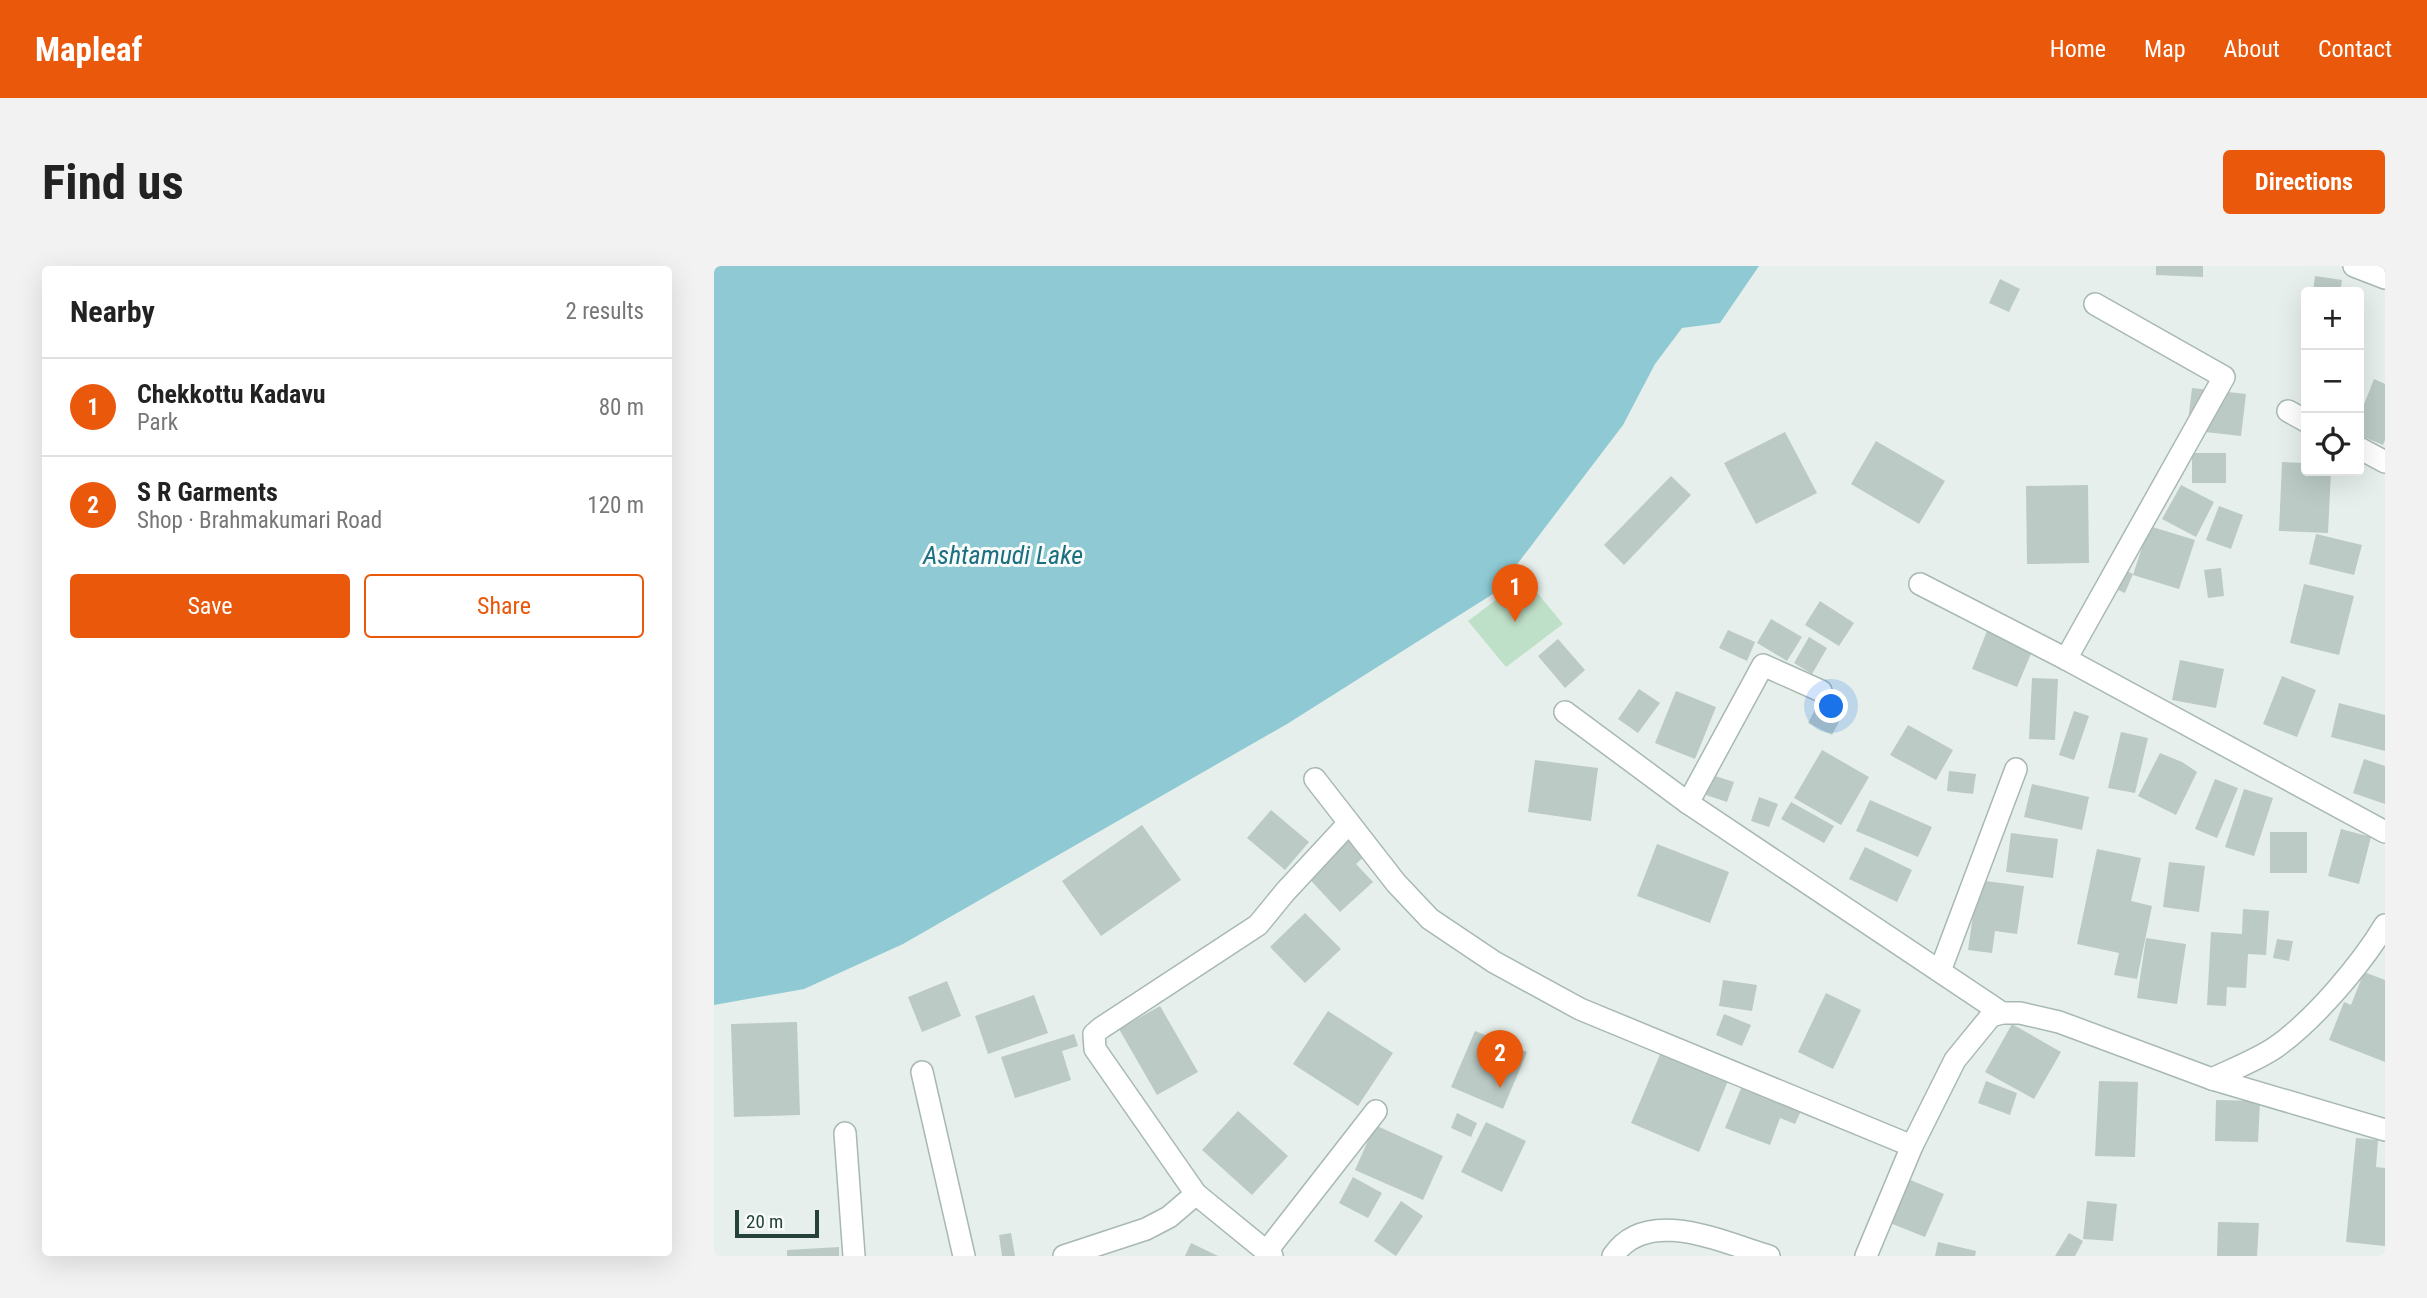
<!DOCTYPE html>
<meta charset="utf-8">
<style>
:root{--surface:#fff;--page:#f2f2f2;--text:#222;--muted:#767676;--line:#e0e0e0;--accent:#ea580c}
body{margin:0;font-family:"Roboto Condensed",sans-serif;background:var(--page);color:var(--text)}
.controls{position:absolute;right:21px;top:21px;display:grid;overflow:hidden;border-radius:7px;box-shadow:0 7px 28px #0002}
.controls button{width:63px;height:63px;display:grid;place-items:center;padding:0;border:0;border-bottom:2px solid var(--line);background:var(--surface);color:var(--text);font:35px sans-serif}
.scale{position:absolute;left:21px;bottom:18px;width:84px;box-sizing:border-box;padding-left:7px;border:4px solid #24423a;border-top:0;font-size:19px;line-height:24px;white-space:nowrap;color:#24423a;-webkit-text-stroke:5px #f7fbf9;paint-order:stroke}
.you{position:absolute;left:1118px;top:441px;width:24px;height:24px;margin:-18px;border:5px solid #fff;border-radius:50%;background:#1a73e8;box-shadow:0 0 0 10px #1a73e833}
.badge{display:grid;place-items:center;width:46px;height:46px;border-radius:50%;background:var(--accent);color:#fff;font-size:23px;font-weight:700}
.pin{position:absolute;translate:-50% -58px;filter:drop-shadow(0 2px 4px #0008)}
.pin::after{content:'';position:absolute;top:37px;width:24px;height:21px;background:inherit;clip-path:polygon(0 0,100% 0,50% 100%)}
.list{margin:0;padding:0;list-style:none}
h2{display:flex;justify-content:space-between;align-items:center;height:91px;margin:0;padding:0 28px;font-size:30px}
h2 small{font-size:23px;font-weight:400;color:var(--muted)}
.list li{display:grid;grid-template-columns:46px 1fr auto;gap:21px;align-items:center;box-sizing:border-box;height:98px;padding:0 28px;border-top:2px solid var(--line)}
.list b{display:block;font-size:26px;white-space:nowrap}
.list p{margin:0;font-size:23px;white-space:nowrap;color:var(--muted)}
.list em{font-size:23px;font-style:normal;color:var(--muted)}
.actions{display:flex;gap:14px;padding:21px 28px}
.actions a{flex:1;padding:16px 0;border:2px solid var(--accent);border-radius:7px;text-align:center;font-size:24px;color:var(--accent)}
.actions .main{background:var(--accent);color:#fff}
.icon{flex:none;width:38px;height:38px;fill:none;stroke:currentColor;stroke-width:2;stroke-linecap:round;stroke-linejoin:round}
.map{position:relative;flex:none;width:1671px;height:990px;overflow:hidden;border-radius:7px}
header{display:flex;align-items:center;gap:42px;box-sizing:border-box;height:98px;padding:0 35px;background:var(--accent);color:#fff}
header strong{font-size:33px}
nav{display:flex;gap:38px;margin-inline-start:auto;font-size:24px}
.intro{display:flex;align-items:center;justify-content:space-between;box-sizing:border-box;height:168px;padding:0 42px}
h1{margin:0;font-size:49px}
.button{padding:18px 32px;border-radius:7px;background:var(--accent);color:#fff;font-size:24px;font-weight:700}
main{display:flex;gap:42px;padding:0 42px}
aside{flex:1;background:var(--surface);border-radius:7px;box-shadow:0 7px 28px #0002}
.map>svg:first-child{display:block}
</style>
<header>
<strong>Mapleaf</strong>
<nav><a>Home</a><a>Map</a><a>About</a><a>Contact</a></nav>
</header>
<div class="intro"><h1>Find us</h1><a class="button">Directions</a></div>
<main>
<aside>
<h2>Nearby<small>2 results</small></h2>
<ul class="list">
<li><span class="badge">1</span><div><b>Chekkottu Kadavu</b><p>Park</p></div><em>80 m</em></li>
<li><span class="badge">2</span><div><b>S R Garments</b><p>Shop · Brahmakumari Road</p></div><em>120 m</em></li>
</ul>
<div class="actions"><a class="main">Save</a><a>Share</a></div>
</aside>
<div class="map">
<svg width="1671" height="990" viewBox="0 0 1671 990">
<rect width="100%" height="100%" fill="#e6efeb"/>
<polygon fill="#bfe0c8" points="811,312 849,358 792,401 754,355"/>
<polygon fill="#8ec9d4" points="0,0 1045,0 1006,57 968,62 941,98 909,159 782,326 573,458 189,678 90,723 0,739"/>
<g fill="#bbcac4">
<polygon points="1442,0 1489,0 1489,11 1442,9"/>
<polygon points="1601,10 1628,14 1626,26 1599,26"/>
<polygon points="1286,13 1306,23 1295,46 1275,37"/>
<polygon points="1660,113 1671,118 1671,174 1669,179 1645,169 1645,151"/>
<polygon points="1478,122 1532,128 1527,170 1473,164"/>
<polygon points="1071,166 1103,227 1042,258 1010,197"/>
<polygon points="1162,175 1231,215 1205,258 1137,218"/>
<rect x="1478" y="187" width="34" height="30"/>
<polygon points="1568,196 1592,197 1592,205 1617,205 1614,267 1565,265"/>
<polygon points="957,210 977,229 910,299 890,279"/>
<polygon points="1374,219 1375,297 1313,298 1312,220"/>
<polygon points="1467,219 1500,236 1482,271 1448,253"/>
<polygon points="1505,240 1529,249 1517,283 1492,274"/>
<polygon points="1435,260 1481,274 1465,323 1419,309"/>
<polygon points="1602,268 1648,279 1640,309 1595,298"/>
<polygon points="1402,300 1419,308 1411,327 1393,319"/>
<polygon points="1507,302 1510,330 1494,332 1490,304"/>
<polygon points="1590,318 1640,330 1625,389 1576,377"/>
<polygon points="1106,335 1140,357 1125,380 1091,359"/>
<polygon points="1057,353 1088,371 1073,395 1043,377"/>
<polygon points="1014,364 1041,376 1033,395 1005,382"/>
<polygon points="1273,365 1319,383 1303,421 1258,403"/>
<polygon points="1095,371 1113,382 1098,408 1080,397"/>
<polygon points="844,373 871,404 851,422 824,390"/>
<polygon points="1466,394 1510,403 1502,442 1458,434"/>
<polygon points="1568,410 1602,424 1583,471 1549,458"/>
<polygon points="1318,412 1344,413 1341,474 1315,473"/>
<polygon points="925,423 946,437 924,467 904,453"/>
<polygon points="962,425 1002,441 981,493 941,477"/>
<polygon points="1109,429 1132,442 1118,469 1094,457"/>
<polygon points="1625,437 1671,449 1671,485 1617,471"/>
<polygon points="1360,445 1375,450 1360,494 1345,489"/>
<polygon points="1194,459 1239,484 1222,514 1176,489"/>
<polygon points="1407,466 1434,472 1421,527 1394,522"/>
<polygon points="1108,484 1155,511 1127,559 1080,532"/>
<polygon points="1446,487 1468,496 1483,506 1462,549 1424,530"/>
<polygon points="1650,493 1671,500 1671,538 1639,527"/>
<polygon points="821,494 884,502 877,555 814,546"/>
<polygon points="1235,505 1262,508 1259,528 1233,525"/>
<polygon points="998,509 1020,516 1013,536 992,529"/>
<polygon points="1501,513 1524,522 1503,572 1481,563"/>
<polygon points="1318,518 1375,531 1368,564 1310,551"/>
<polygon points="1530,523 1559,532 1540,590 1511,581"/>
<polygon points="1045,531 1064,538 1055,561 1037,555"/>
<polygon points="1156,534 1218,561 1204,591 1142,565"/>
<polygon points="1077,536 1120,560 1110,577 1067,553"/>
<polygon points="557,544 595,576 571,604 533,572"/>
<polygon points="428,559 467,614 387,670 348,615"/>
<polygon points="1627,563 1657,571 1645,618 1614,610"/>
<rect x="1556" y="566" width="37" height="41"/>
<polygon points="636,567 654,587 642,598 659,616 626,646 591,608"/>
<polygon points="1297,567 1344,573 1339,612 1292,606"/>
<polygon points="943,578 1015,606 996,657 923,630"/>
<polygon points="1151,581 1198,604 1183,636 1135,613"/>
<polygon points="1383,583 1427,592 1417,635 1438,640 1423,713 1400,709 1405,687 1363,678"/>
<polygon points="1455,596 1491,600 1485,646 1449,641"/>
<polygon points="1264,614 1310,620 1303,668 1281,665 1278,687 1254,684"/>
<polygon points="1529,643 1555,645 1552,689 1534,688 1532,722 1513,721 1512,740 1493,739 1497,666 1528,668"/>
<polygon points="591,647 627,683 591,717 556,681"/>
<polygon points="1432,672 1472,678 1463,738 1423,732"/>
<polygon points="1563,673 1579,675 1575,695 1559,692"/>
<polygon points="1650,706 1671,714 1671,796 1615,774 1630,736 1637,739"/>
<polygon points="1009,714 1043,719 1038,745 1005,740"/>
<polygon points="233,715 247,750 208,766 194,731"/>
<polygon points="1112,727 1147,744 1119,803 1084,786"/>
<polygon points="320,729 334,767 274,788 261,750"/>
<polygon points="446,740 484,806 443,829 405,763"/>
<polygon points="614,745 679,787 644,840 579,798"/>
<polygon points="1010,748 1037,759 1028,780 1002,769"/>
<polygon points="83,756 86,849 20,851 17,758"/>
<polygon points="1298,758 1347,786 1320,833 1271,806"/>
<polygon points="761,765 813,786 789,843 737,821"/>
<polygon points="360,768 364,780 348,785 357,814 301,832 287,791"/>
<polygon points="953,772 1020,800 985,886 917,857"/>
<polygon points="1030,815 1060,827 1058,833 1087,845 1081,858 1066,852 1056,879 1011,862"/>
<polygon points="1272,815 1303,827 1296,849 1264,837"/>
<polygon points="1385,815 1424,816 1421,891 1381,890"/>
<polygon points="1502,834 1546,835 1544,876 1501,875"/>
<polygon points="524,845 574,890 538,929 488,884"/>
<polygon points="743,847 763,857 757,871 737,862"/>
<polygon points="772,856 812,875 788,926 747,906"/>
<polygon points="661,859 729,890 709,934 641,904"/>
<polygon points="1642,872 1664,874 1662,901 1671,902 1671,980 1632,976"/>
<polygon points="639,911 668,927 654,952 625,937"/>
<polygon points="1194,913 1230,928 1211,971 1176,957"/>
<polygon points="687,935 709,950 682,990 660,975"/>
<polygon points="1373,935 1403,938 1399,975 1369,973"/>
<polygon points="1504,956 1545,957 1543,990 1503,990"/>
<polygon points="297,967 301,990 288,990 285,969"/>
<polygon points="1355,967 1369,975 1361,990 1341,990"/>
<polygon points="1224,976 1262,985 1261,990 1221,990"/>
<polygon points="477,977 504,990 471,990"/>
<polygon points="125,981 125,990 73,990 73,984"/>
</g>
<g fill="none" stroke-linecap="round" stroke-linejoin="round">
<defs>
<g id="minor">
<polyline points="1640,0 1671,12"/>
<polyline points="1574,145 1592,155"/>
<polyline points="1645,182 1671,196"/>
<polyline points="1206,318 1352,393 1671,566"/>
<polyline points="1352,393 1510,111 1381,38"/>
<polyline points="851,446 974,537 1288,747"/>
<polyline points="601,513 682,617 716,653 780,696 866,743 1198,880"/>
<polyline points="974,537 1049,399 1107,425"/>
<polyline points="1226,705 1302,503"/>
<polyline points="208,806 250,990"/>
<path d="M1498,813C1519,803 1543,794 1562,781C1600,754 1647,699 1671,659"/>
<polyline points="131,867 140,990"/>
<polyline points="552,986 662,845"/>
<polyline points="350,990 432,963 455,951 482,928"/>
<polyline points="558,990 482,928 381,783 380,768 387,762 544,659 571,626 635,557"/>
<path d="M899,990C933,939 1010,977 1055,990"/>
<polyline points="1152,990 1198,880 1241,794 1277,750 1288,747 1306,747 1345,756 1498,813 1671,864"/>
</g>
</defs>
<use href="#minor" stroke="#a8b8b2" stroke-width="24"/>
<use href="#minor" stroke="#fff" stroke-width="21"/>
</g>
<g text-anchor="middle" stroke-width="6" stroke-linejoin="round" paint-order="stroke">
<g font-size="26" font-style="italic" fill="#1c6f80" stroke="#f7fbf9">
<text x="289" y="298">Ashtamudi Lake</text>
</g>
</g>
</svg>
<div class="controls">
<button>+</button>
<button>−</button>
<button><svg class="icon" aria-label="locate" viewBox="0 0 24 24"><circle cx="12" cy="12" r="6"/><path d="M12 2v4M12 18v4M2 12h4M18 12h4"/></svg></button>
</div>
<div class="scale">20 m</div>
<div class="you"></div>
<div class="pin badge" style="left:801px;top:356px">1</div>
<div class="pin badge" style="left:786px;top:822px">2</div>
</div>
</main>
